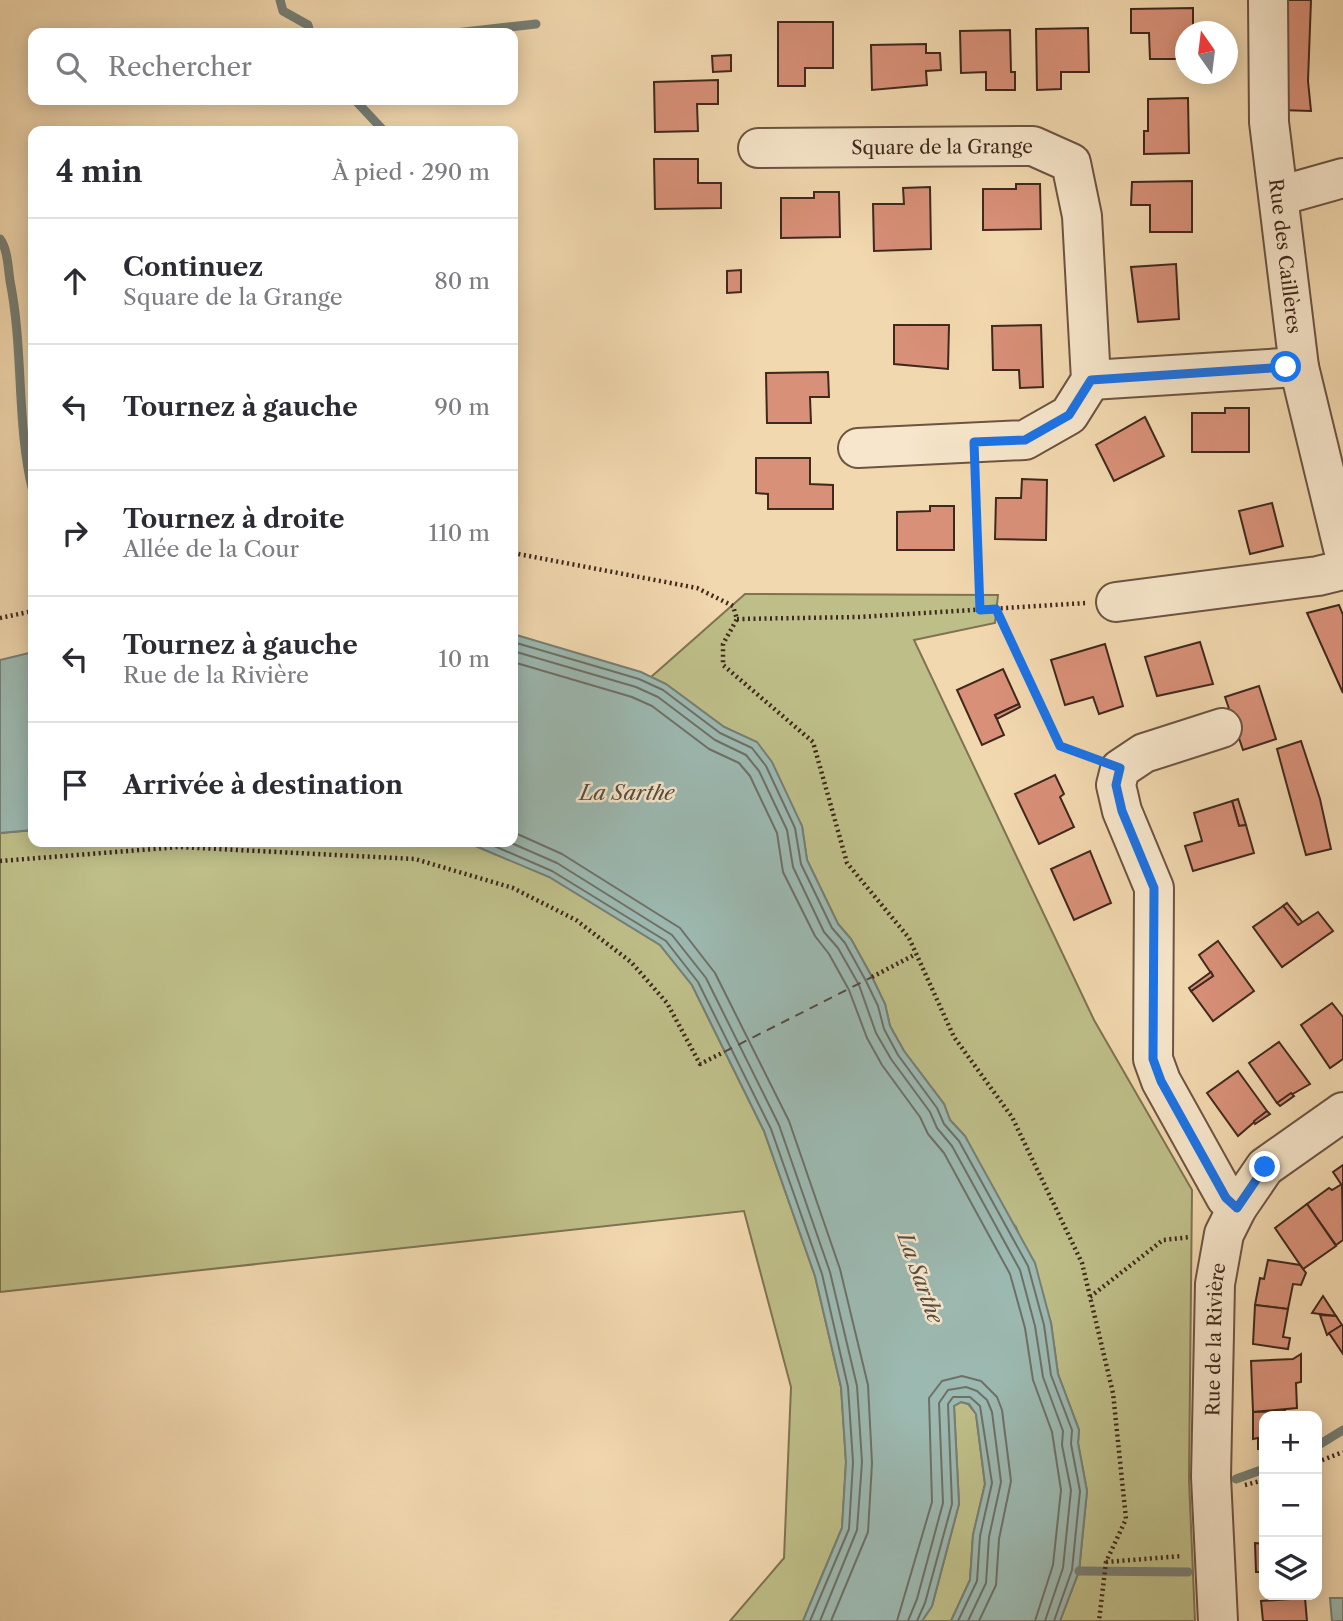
<!DOCTYPE html>
<html lang="fr">
<meta charset="utf-8">
<style>
:root{--surface:#fff;--page:#f7f7f7;--text:#2b2b33;--muted:#7c7c81;--line:#e1e1e2}
body{margin:0;font-family:"Libre Caslon Text",serif;background:var(--page);color:var(--text)}
.controls{position:absolute;right:21px;bottom:21px;display:grid;overflow:hidden;border-radius:14px;box-shadow:0 4px 18px #0003}
.controls button{width:63px;height:63px;display:grid;place-items:center;padding:0;border:0;border-bottom:2px solid var(--line);background:var(--surface);color:var(--text);font:35px sans-serif}
.compass{position:absolute;left:1175px;top:21px;width:63px;height:63px;border-radius:50%;background:var(--surface);box-shadow:0 4px 18px #0003;rotate:346deg}
.stop{position:absolute;width:21px;height:21px;margin:-16px;border:5px solid #1a73e8;border-radius:50%;background:#fff}
.stop.end{background:#1a73e8;border-color:#fff;box-shadow:0 2px 7px #0008}
.list{margin:0;padding:0;list-style:none}
h2{display:flex;justify-content:space-between;align-items:center;height:91px;margin:0;padding:0 28px;font-size:30px}
h2 small{font-size:23px;font-weight:400;color:var(--muted)}
.list li{display:grid;grid-template-columns:46px 1fr auto;gap:21px;align-items:center;box-sizing:border-box;height:126px;padding:0 28px;border-top:2px solid var(--line)}
.list b{display:block;font-size:26px;white-space:nowrap}
.list p{margin:0;font-size:23px;white-space:nowrap;color:var(--muted)}
.list em{font-size:23px;font-style:normal;color:var(--muted)}
.icon{flex:none;width:38px;height:38px;fill:none;stroke:currentColor;stroke-width:2;stroke-linecap:round;stroke-linejoin:round}
.map{position:relative;flex:none;width:1343px;height:1621px;overflow:hidden}
.search{position:absolute;background:var(--surface);box-shadow:0 4px 18px #0003;left:28px;top:28px;width:490px;height:77px;display:flex;align-items:center;gap:18px;box-sizing:border-box;padding:0 24px;border-radius:14px;color:var(--muted);font-size:26px}
.panel{position:absolute;background:var(--surface);box-shadow:0 4px 18px #0003;left:28px;top:126px;width:490px;height:721px;border-radius:14px}
.map>svg:first-child{display:block}
</style>
<div class="map">
<svg width="1343" height="1621" viewBox="0 0 1343 1621">
<rect width="100%" height="100%" fill="#f2d8af"/>
<filter id="stains"><feTurbulence type="fractalNoise" baseFrequency=".00286" numOctaves="4"/><feColorMatrix values="0 0 0 0 .2 0 0 0 0 .09 0 0 0 0 .02 0 0 0 .5 -.17"/></filter>
<radialGradient id="worn" r=".72"><stop offset=".6" stop-color="#630" stop-opacity="0"/><stop offset="1" stop-color="#630" stop-opacity=".3"/></radialGradient>
<g fill="#bebe88" stroke="#7e7352" stroke-width="2">
<polygon points="745,594 998,595 995,623 914,640 1094,1020 1192,1190 1189,1479 1195,1621 1060,1621 1079,1571 1087,1491 1078,1443 1079,1430 1058,1374 1051,1323 1016,1227 1006,1216 965,1136 950,1120 944,1104 904,1051 890,1026 885,1004 872,977 851,939 838,924 807,860 802,826 756,742 724,727 666,684 651,677"/>
<polygon points="33,830 33,842 466,842 549,876 660,945 692,985 764,1131 815,1276 841,1387 846,1462 842,1528 803,1621 730,1621 784,1558 791,1387 744,1211 0,1292 0,833"/>
<polygon points="961,1402 968,1404 976,1414 985,1484 973,1535 970,1580 951,1621 922,1621 932,1606 959,1504 954,1406"/>
</g>
<g fill="#9cb9b1" stroke="#777f76" stroke-width="2">
<polygon points="513,634 641,672 666,684 724,727 757,742 772,762 802,826 807,860 838,924 851,939 872,977 885,1004 890,1026 904,1051 944,1104 950,1120 965,1136 1035,1263 1051,1323 1058,1374 1079,1430 1078,1443 1087,1491 1079,1571 1060,1621 951,1621 970,1580 973,1535 985,1484 976,1414 969,1404 961,1402 954,1406 959,1504 932,1606 922,1621 803,1621 842,1528 846,1462 841,1387 815,1276 764,1131 692,985 660,945 549,877 466,842 513,842"/>
<polygon points="33,652 33,830 0,833 0,660"/>
<polygon points="1330,1598 1343,1598 1343,1621 1332,1621"/>
</g>
<g fill="none" stroke-linecap="round" stroke-linejoin="round">
<g stroke="#6e7067" stroke-width="2">
<polyline points="513,642 639,679 663,690 720,733 752,748 766,766 795,828 801,864 832,928 845,943 866,981 878,1006 884,1029 898,1055 937,1108 944,1124 959,1141 1028,1266 1044,1325 1051,1375 1072,1430 1071,1444 1080,1491 1072,1570 1054,1621"/>
<polyline points="513,651 636,687 658,697 715,740 746,755 759,771 787,830 793,867 824,932 838,948 859,985 876,1033 891,1059 930,1112 937,1128 952,1146 1020,1270 1035,1326 1043,1377 1063,1431 1062,1445 1071,1490 1063,1568 1045,1621"/>
<polyline points="513,662 632,697 652,706 709,749 739,763 750,776 777,833 783,872 815,936 829,954 849,990 867,1038 882,1065 920,1117 928,1134 944,1153 1010,1274 1025,1328 1033,1380 1052,1432 1061,1490 1053,1565 1035,1621"/>
<polyline points="513,832 562,854 680,928 715,973 789,1121 840,1269 868,1385 872,1463 868,1532 831,1621"/>
<polyline points="485,842 552,871 666,941 698,982 771,1129 822,1274 848,1387 853,1462 849,1529 810,1621"/>
<polyline points="509,842 557,863 672,935 706,978 779,1125 830,1272 857,1386 862,1462 857,1530 820,1621"/>
<polyline points="897,1621 932,1502 929,1398 942,1381 962,1376 981,1381 997,1397 1002,1410 1011,1481 999,1539 996,1585 979,1621"/>
<polyline points="908,1621 917,1599 943,1503 939,1403 948,1390 966,1387 977,1391 987,1400 992,1412 1001,1482 989,1537 986,1583 968,1621"/>
<polyline points="917,1621 925,1603 952,1504 948,1404 953,1397 970,1397 980,1406 992,1483 980,1536 977,1581 958,1621"/>
</g>
<g stroke="#777f76" stroke-width="9">
<polyline points="280,0 283,11 308,25 310,33"/>
<polyline points="455,33 536,24"/>
<polyline points="355,100 384,131"/>
<path d="M0,239C8,250 8,268 10,281C24,351 16,424 33,492"/>
<polyline points="1317,1446 1343,1430"/>
<polyline points="1236,1479 1264,1469"/>
<polyline points="1079,1571 1188,1572"/>
</g>
<polyline stroke="#564c42" stroke-width="2" stroke-dasharray="9 7" stroke-linecap="butt" points="724,1052 872,977"/>
</g>
<g fill="#d89078" stroke="#3f281d" stroke-width="2">
<polygon points="1287,0 1311,0 1308,81 1311,111 1280,110"/>
<polygon points="1193,8 1193,32 1186,32 1186,59 1150,59 1149,33 1131,33 1131,9"/>
<polygon points="778,22 833,22 833,68 805,68 805,86 778,86"/>
<polygon points="1088,28 1089,72 1061,72 1061,89 1037,90 1036,29"/>
<polygon points="1010,30 1011,72 1015,72 1015,90 986,90 986,72 961,73 960,31"/>
<polygon points="926,44 926,53 940,53 941,70 926,71 927,85 872,90 871,45"/>
<polygon points="731,55 731,71 713,72 712,56"/>
<polygon points="718,80 718,104 697,104 698,131 655,132 654,82"/>
<polygon points="1188,98 1189,153 1144,154 1144,131 1148,131 1148,99"/>
<polygon points="654,159 698,159 698,183 721,183 721,208 655,209"/>
<polygon points="1192,181 1192,232 1150,232 1150,205 1131,205 1132,182"/>
<polygon points="1016,184 1040,184 1041,229 983,230 983,189 1016,189"/>
<polygon points="930,187 931,249 874,251 873,204 904,204 903,188"/>
<polygon points="814,192 839,192 840,237 781,238 781,198 814,198"/>
<polygon points="1176,264 1179,319 1138,322 1131,267"/>
<polygon points="741,270 741,292 727,293 727,271"/>
<polygon points="894,325 949,325 948,369 894,364"/>
<polygon points="1041,325 1043,387 1020,388 1019,370 993,370 992,326"/>
<polygon points="828,372 829,397 810,397 811,423 767,423 766,373"/>
<polygon points="1225,408 1249,408 1249,452 1192,452 1192,413 1225,413"/>
<polygon points="1145,417 1164,456 1114,481 1096,445"/>
<polygon points="756,458 810,458 810,484 833,485 833,509 768,509 768,494 756,493"/>
<polygon points="1022,479 1047,480 1046,540 995,539 996,498 1021,498"/>
<polygon points="1272,503 1283,546 1250,554 1239,511"/>
<polygon points="930,506 954,506 954,550 897,550 897,512 930,511"/>
<polygon points="1339,605 1343,615 1343,693 1307,613"/>
<polygon points="1200,642 1213,684 1157,696 1145,657"/>
<polygon points="1105,644 1123,706 1099,714 1093,697 1065,705 1051,660"/>
<polygon points="1003,669 1019,704 995,715 1004,735 982,745 957,690"/>
<polygon points="1259,686 1276,739 1243,750 1225,697"/>
<polygon points="1019,704 1020,707 997,719 995,715"/>
<polygon points="1301,741 1320,799 1331,849 1306,855 1277,749"/>
<polygon points="1055,775 1064,794 1060,797 1074,827 1039,844 1015,794"/>
<polygon points="1238,799 1246,825 1239,826 1232,801"/>
<polygon points="1232,801 1239,826 1246,825 1254,853 1193,871 1185,846 1202,841 1194,813"/>
<polygon points="1090,851 1111,903 1074,920 1051,869"/>
<polygon points="1287,903 1303,923 1298,925 1283,906"/>
<polygon points="1283,906 1298,925 1318,912 1333,931 1282,967 1253,927"/>
<polygon points="1218,941 1254,991 1213,1021 1191,991 1213,976 1199,955"/>
<polygon points="1211,972 1213,976 1191,991 1189,988"/>
<polygon points="1332,1003 1343,1017 1343,1059 1330,1068 1301,1025"/>
<polygon points="1279,1042 1310,1084 1277,1103 1249,1063"/>
<polygon points="1238,1071 1267,1111 1238,1136 1207,1093"/>
<polygon points="1291,1093 1294,1096 1280,1106 1277,1103"/>
<polygon points="1267,1111 1270,1114 1255,1124 1254,1121"/>
<polygon points="1343,1165 1343,1187 1333,1172"/>
<polygon points="1342,1184 1343,1240 1336,1245 1307,1204 1329,1188 1332,1190"/>
<polygon points="1307,1204 1336,1246 1303,1269 1275,1228"/>
<polygon points="1268,1260 1300,1265 1306,1273 1301,1285 1293,1284 1288,1309 1255,1305 1260,1278 1264,1279"/>
<polygon points="1323,1296 1336,1316 1312,1313"/>
<polygon points="1255,1305 1288,1309 1283,1337 1290,1338 1288,1349 1253,1344"/>
<polygon points="1320,1315 1336,1316 1342,1325 1327,1335"/>
<polygon points="1342,1325 1343,1326 1343,1354 1329,1333"/>
<polygon points="1301,1354 1301,1382 1296,1383 1297,1408 1253,1412 1251,1361 1293,1359"/>
<polygon points="1285,1411 1286,1416 1264,1416 1264,1449 1258,1449 1258,1438 1253,1439 1253,1412"/>
<polygon points="1317,1513 1319,1513 1320,1539 1317,1539"/>
<polygon points="1317,1539 1320,1539 1319,1571 1317,1571"/>
<polygon points="1255,1543 1264,1544 1264,1572 1256,1572"/>
<polygon points="1305,1598 1307,1621 1263,1621 1261,1601"/>
</g>
<g fill="none" stroke-linecap="round" stroke-linejoin="round">
<defs>
<g id="minor">
<path id="s1" d="M1268,0L1269,122L1299,367L1343,548"/>
<path id="s2" d="M758,148L1033,146L1071,163L1082,216L1091,380L1069,415L1025,440L858,448"/>
<polyline points="1279,196 1343,178"/>
<polyline points="1091,380 1299,367"/>
<polyline points="1116,602 1318,576 1343,570"/>
<polyline points="1222,728 1144,753 1120,769 1116,785 1122,811 1154,888 1153,1059 1161,1081 1226,1198 1237,1208"/>
<path id="s3" d="M1218,1621L1211,1477L1215,1284L1224,1234L1237,1208L1265,1167L1343,1112"/>
</g>
</defs>
<use href="#minor" stroke="#6c5442" stroke-width="42"/>
<g stroke="#3f281d" stroke-width="4.5" stroke-dasharray="2 3.5" stroke-linecap="butt">
<polyline points="975,475 980,610"/>
<polyline points="513,553 697,588 733,606 737,619 723,644 723,665 813,742 847,863 909,938 954,1037 1012,1117 1082,1263 1113,1393 1126,1519 1106,1562 1099,1621"/>
<polyline points="996,609 1060,746 1092,758"/>
<polyline points="0,618 33,611"/>
<polyline points="737,619 859,617 1086,603"/>
<polyline points="0,861 179,847 415,859 513,888 576,920 631,962 667,1003 700,1064 724,1052"/>
<polyline points="872,977 916,954"/>
<polyline points="1090,1297 1163,1240 1191,1237"/>
<polyline points="1317,1462 1343,1452"/>
<polyline points="1245,1485 1264,1480"/>
<polyline points="1106,1562 1182,1556"/>
</g>
<use href="#minor" stroke="#f7e6cb" stroke-width="38"/>
</g>
<g fill="none" stroke-linecap="round" stroke-linejoin="round">
<polyline stroke="#1a73e8" stroke-width="9" points="1265,1167 1237,1208 1226,1198 1161,1081 1153,1059 1154,888 1122,811 1116,785 1120,768 1060,746 996,609 980,610 974,442 1025,440 1069,415 1091,380 1286,367"/>
</g>
<g text-anchor="middle" stroke-width="5" stroke-linejoin="round" paint-order="stroke">
<g font-size="19" fill="#3f281d" stroke="#f7e6cb">
<text dy="7" stroke="none"><textPath href="#s2" startOffset="184">Square de la Grange</textPath></text>
<text dy="7" stroke="none"><textPath href="#s1" startOffset="257">Rue des Caillères</textPath></text>
<text dy="7" stroke="none"><textPath href="#s3" startOffset="282">Rue de la Rivière</textPath></text>
</g>
<g font-size="21" font-style="italic" fill="#564c42" stroke="#f7e6cb">
<text x="627" y="800">La Sarthe</text>
<text transform="translate(920 1278) rotate(70)" y="7">La Sarthe</text>
</g>
</g>
<rect width="100%" height="100%" filter="url(#stains)"/>
<rect width="100%" height="100%" fill="url(#worn)"/>
</svg>
<div class="controls">
<button>+</button>
<button>−</button>
<button><svg class="icon" aria-label="layers" viewBox="0 0 24 24"><path d="M12 4l9 5-9 5-9-5zM3 14l9 5 9-5"/></svg></button>
</div>
<svg class="compass" viewBox="-18 -18 36 36"><path d="M0-13l5 13h-10z" fill="#e53935"/><path d="M0 13l5-13h-10z" fill="#7c7c81"/></svg>
<div class="stop" style="left:1286px;top:367px"></div>
<div class="stop end" style="left:1265px;top:1167px"></div>
<div class="search"><svg class="icon" aria-label="search" viewBox="0 0 24 24"><circle cx="10" cy="10" r="6"/><path d="M15 15l6 6"/></svg>Rechercher</div>
<section class="panel">
<h2>4 min<small>À pied · 290 m</small></h2>
<ul class="list">
<li><svg class="icon" aria-label="ahead" viewBox="0 0 24 24"><path d="M12 20V5M6 11l6-6 6 6"/></svg><div><b>Continuez</b><p>Square de la Grange</p></div><em>80 m</em></li>
<li><svg class="icon" aria-label="left" viewBox="0 0 24 24"><path d="M17 20v-9H6M10 6l-5 5 5 5"/></svg><div><b>Tournez à gauche</b></div><em>90 m</em></li>
<li><svg class="icon" aria-label="right" viewBox="0 0 24 24"><path d="M7 20v-9h11M14 6l5 5-5 5"/></svg><div><b>Tournez à droite</b><p>Allée de la Cour</p></div><em>110 m</em></li>
<li><svg class="icon" aria-label="left" viewBox="0 0 24 24"><path d="M17 20v-9H6M10 6l-5 5 5 5"/></svg><div><b>Tournez à gauche</b><p>Rue de la Rivière</p></div><em>10 m</em></li>
<li><svg class="icon" aria-label="arrive" viewBox="0 0 24 24"><path d="M6 21V4h12l-3 4 3 4H6"/></svg><div><b>Arrivée à destination</b></div></li>
</ul>
</section>
</div>
